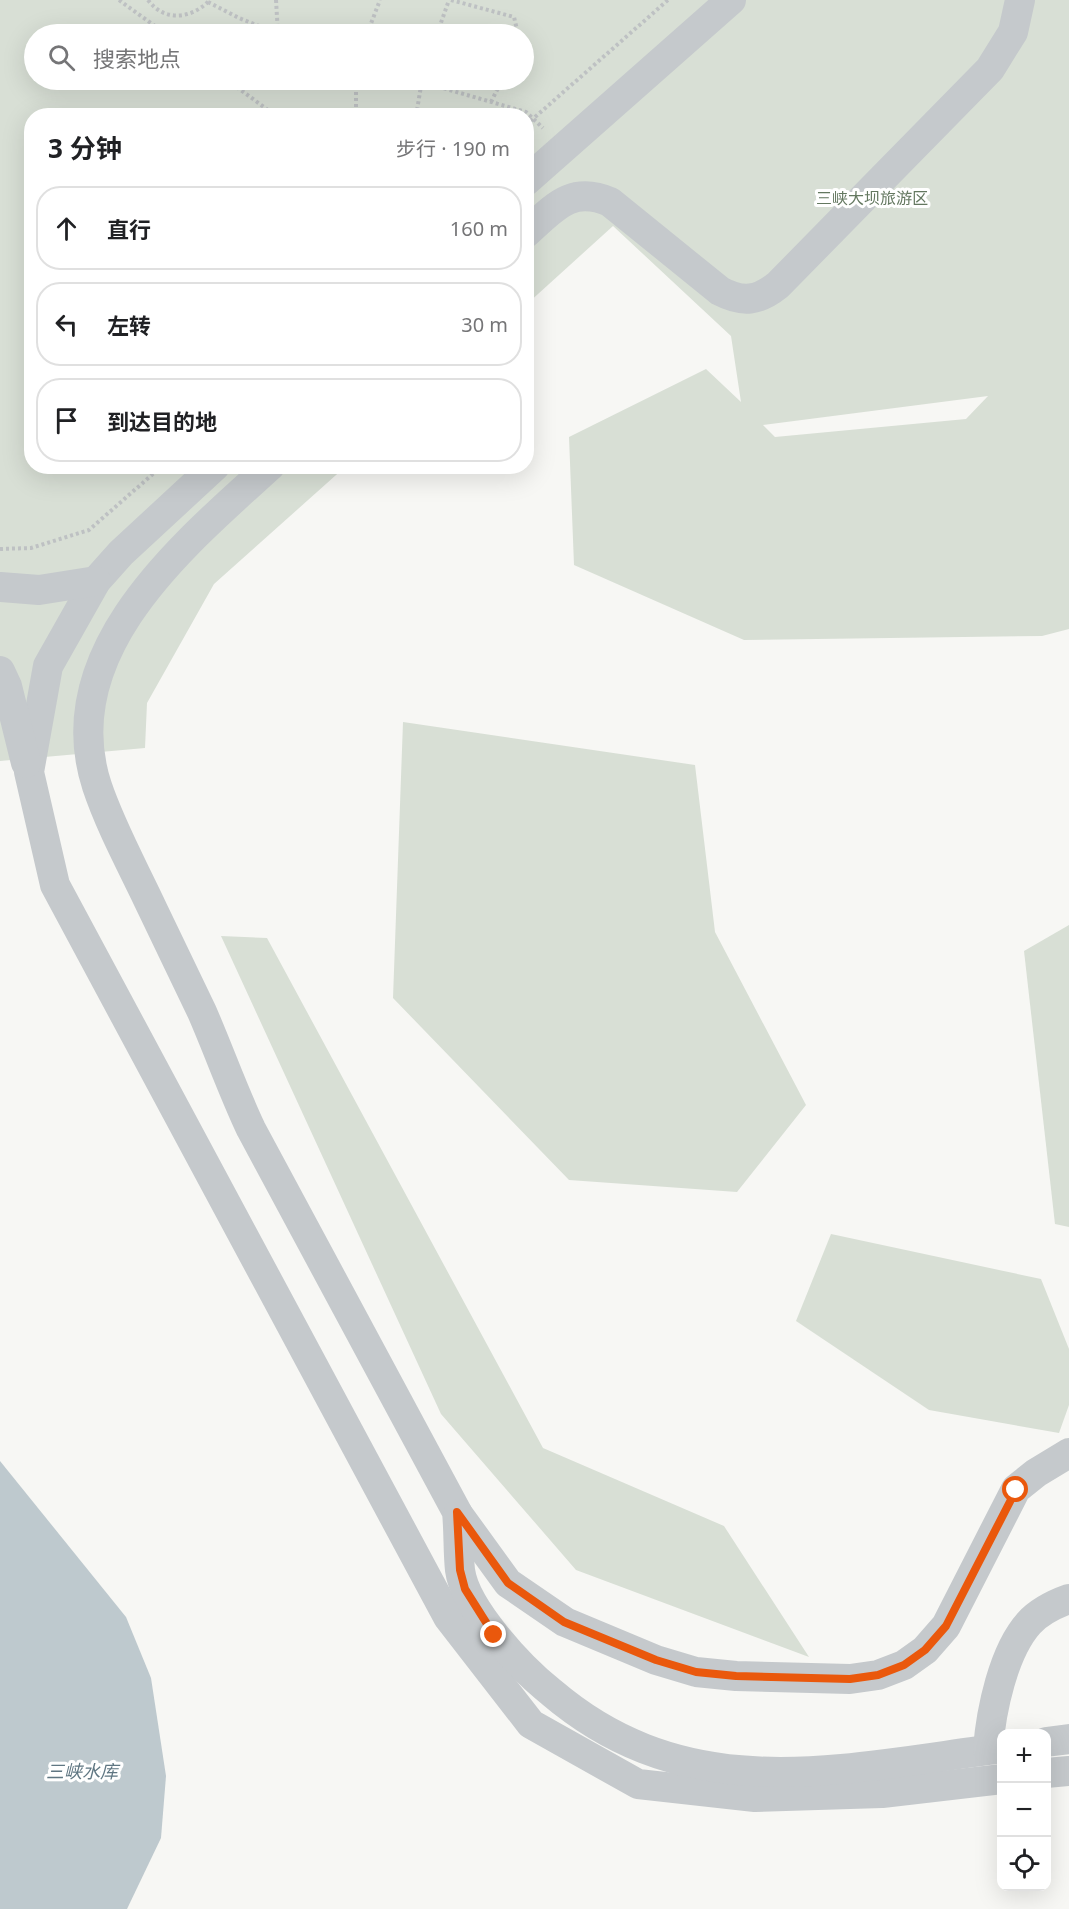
<!DOCTYPE html>
<html lang="zh">
<meta charset="utf-8">
<style>
:root{--surface:#fff;--page:#f6f6f6;--text:#202124;--muted:#757577;--line:#e0e0e0}
body{margin:0;font-family:"Noto Sans","Noto Sans SC",sans-serif;background:var(--page);color:var(--text)}
.controls{position:absolute;right:18px;bottom:18px;display:grid;overflow:hidden;border-radius:12px;box-shadow:0 6px 24px #0002}
.controls button{width:54px;height:54px;display:grid;place-items:center;padding:0;border:0;border-bottom:2px solid var(--line);background:var(--surface);color:var(--text);font:30px sans-serif}
.stop{position:absolute;width:18px;height:18px;margin:-14px;border:4px solid #ea580c;border-radius:50%;background:#fff}
.stop.end{background:#ea580c;border-color:#fff;box-shadow:0 2px 6px #0008}
.list{margin:0;padding:0;list-style:none}
h2{display:flex;justify-content:space-between;align-items:center;height:78px;margin:0;padding:0 24px;font-size:26px}
h2 small{font-size:20px;font-weight:400;color:var(--muted)}
.list li{display:grid;grid-template-columns:39px 1fr auto;gap:18px;align-items:center;box-sizing:border-box;height:84px;margin:0 12px 12px;padding:0 12px;border:2px solid var(--line);border-radius:24px}
.list b{display:block;font-size:22px;white-space:nowrap}
.list em{font-size:20px;font-style:normal;color:var(--muted)}
.icon{flex:none;width:33px;height:33px;fill:none;stroke:currentColor;stroke-width:2;stroke-linecap:round;stroke-linejoin:round}
.map{position:relative;flex:none;width:1069px;height:1909px;overflow:hidden}
.search{position:absolute;background:var(--surface);box-shadow:0 6px 24px #0002;left:24px;top:24px;width:510px;height:66px;display:flex;align-items:center;gap:15px;box-sizing:border-box;padding:0 21px;border-radius:33px;color:var(--muted);font-size:22px}
.panel{position:absolute;background:var(--surface);box-shadow:0 6px 24px #0002;left:24px;top:108px;width:510px;height:366px;border-radius:24px}
.map>svg:first-child{display:block}
</style>
<div class="map">
<svg width="1069" height="1909" viewBox="0 0 1069 1909">
<rect width="100%" height="100%" fill="#f7f7f4"/>
<g fill="#d8dfd5" fill-rule="evenodd">
<path d="M0,0H1069V629L1042,636L744,640L574,565L569,437L706,369L741,402L731,336L613,226L527,304L526,116H32V466L345,467L214,584L147,703L145,748L0,761ZM34,34H524V80H34ZM988,396L966,419L775,437L763,425Z"/>
<polygon points="403,722 695,765 715,932 806,1105 737,1192 569,1180 393,998"/>
<polygon points="1069,925 1069,1227 1055,1224 1024,951"/>
<polygon points="221,936 267,938 543,1448 724,1526 809,1657 576,1570 441,1414"/>
<polygon points="831,1234 1041,1279 1069,1349 1069,1405 1059,1433 929,1410 796,1321"/>
</g>
<polygon fill="#bec9ce" points="0,1461 126,1617 151,1678 166,1776 161,1838 127,1909 0,1909"/>
<g fill="none" stroke-linecap="round" stroke-linejoin="round">
<g stroke="#bec1c3" stroke-width="4" stroke-dasharray="3 3" stroke-linecap="butt">
<polyline points="119,0 166,34"/>
<path d="M148,0C164,22 191,19 209,1"/>
<polyline points="276,0 278,34"/>
<polyline points="451,0 514,17 518,34"/>
<polyline points="208,2 239,18 279,34"/>
<polyline points="367,34 380,0"/>
<polyline points="437,34 449,0"/>
<polyline points="227,80 268,110 271,116"/>
<polyline points="356,80 356,116"/>
<polyline points="415,80 526,112 543,128"/>
<polyline points="491,102 502,80"/>
<polyline points="416,116 422,80"/>
<polyline points="526,125 668,0"/>
<polyline points="0,549 31,548 89,530 162,466"/>
</g>
<g stroke="#c5c9cc" stroke-width="30">
<polyline points="526,181 731,0"/>
<path d="M526,233C554,208 571,185 610,202L720,291C743,303 758,301 778,285L990,69L1013,32L1020,0"/>
<polyline points="215,466 121,553 96,581 48,666 29,772 55,885 448,1617 531,1724 638,1784 755,1797 882,1793 1002,1779"/>
<path d="M270,466C183,545 53,652 97,786C111,828 134,869 153,910C169,944 186,978 202,1012C219,1051 233,1091 251,1129L457,1512C459,1531 458,1552 460,1570C465,1609 521,1668 551,1692C688,1809 840,1769 1002,1748"/>
<polyline points="0,587 39,590 96,581"/>
<polyline points="0,671 7,686 26,763"/>
<polyline points="458,1514 508,1583 565,1622 656,1660 696,1672 736,1676 850,1679 878,1675 904,1665 925,1650 946,1626 1016,1489 1036,1473 1069,1453"/>
<polyline points="1046,1742 1069,1739"/>
<path d="M988,1749C991,1711 1003,1652 1029,1623C1040,1611 1055,1604 1069,1599"/>
<polyline points="1046,1773 1069,1771"/>
</g>
</g>
<g fill="none" stroke-linecap="round" stroke-linejoin="round">
<polyline stroke="#ea580c" stroke-width="8" points="494,1635 465,1589 460,1570 457,1512 508,1583 564,1622 656,1660 696,1672 736,1676 850,1679 878,1675 904,1665 925,1650 946,1626 1016,1490"/>
</g>
<g text-anchor="middle" stroke-width="6" stroke-linejoin="round" paint-order="stroke">
<g font-size="16" fill="#647860" stroke="#fff">
<text x="872" y="204">三峡大坝旅游区</text>
</g>
<g font-size="18" font-style="italic" fill="#607783" stroke="#fff">
<text x="82" y="1778">三峡水库</text>
</g>
</g>
</svg>
<div class="controls">
<button>+</button>
<button>−</button>
<button><svg class="icon" aria-label="locate" viewBox="0 0 24 24"><circle cx="12" cy="12" r="6"/><path d="M12 2v4M12 18v4M2 12h4M18 12h4"/></svg></button>
</div>
<div class="stop" style="left:1016px;top:1490px"></div>
<div class="stop end" style="left:494px;top:1635px"></div>
<div class="search"><svg class="icon" aria-label="search" viewBox="0 0 24 24"><circle cx="10" cy="10" r="6"/><path d="M15 15l6 6"/></svg>搜索地点</div>
<section class="panel">
<h2>3 分钟<small>步行 · 190 m</small></h2>
<ul class="list">
<li><svg class="icon" aria-label="ahead" viewBox="0 0 24 24"><path d="M12 20V5M6 11l6-6 6 6"/></svg><div><b>直行</b></div><em>160 m</em></li>
<li><svg class="icon" aria-label="left" viewBox="0 0 24 24"><path d="M17 20v-9H6M10 6l-5 5 5 5"/></svg><div><b>左转</b></div><em>30 m</em></li>
<li><svg class="icon" aria-label="arrive" viewBox="0 0 24 24"><path d="M6 21V4h12l-3 4 3 4H6"/></svg><div><b>到达目的地</b></div></li>
</ul>
</section>
</div>
